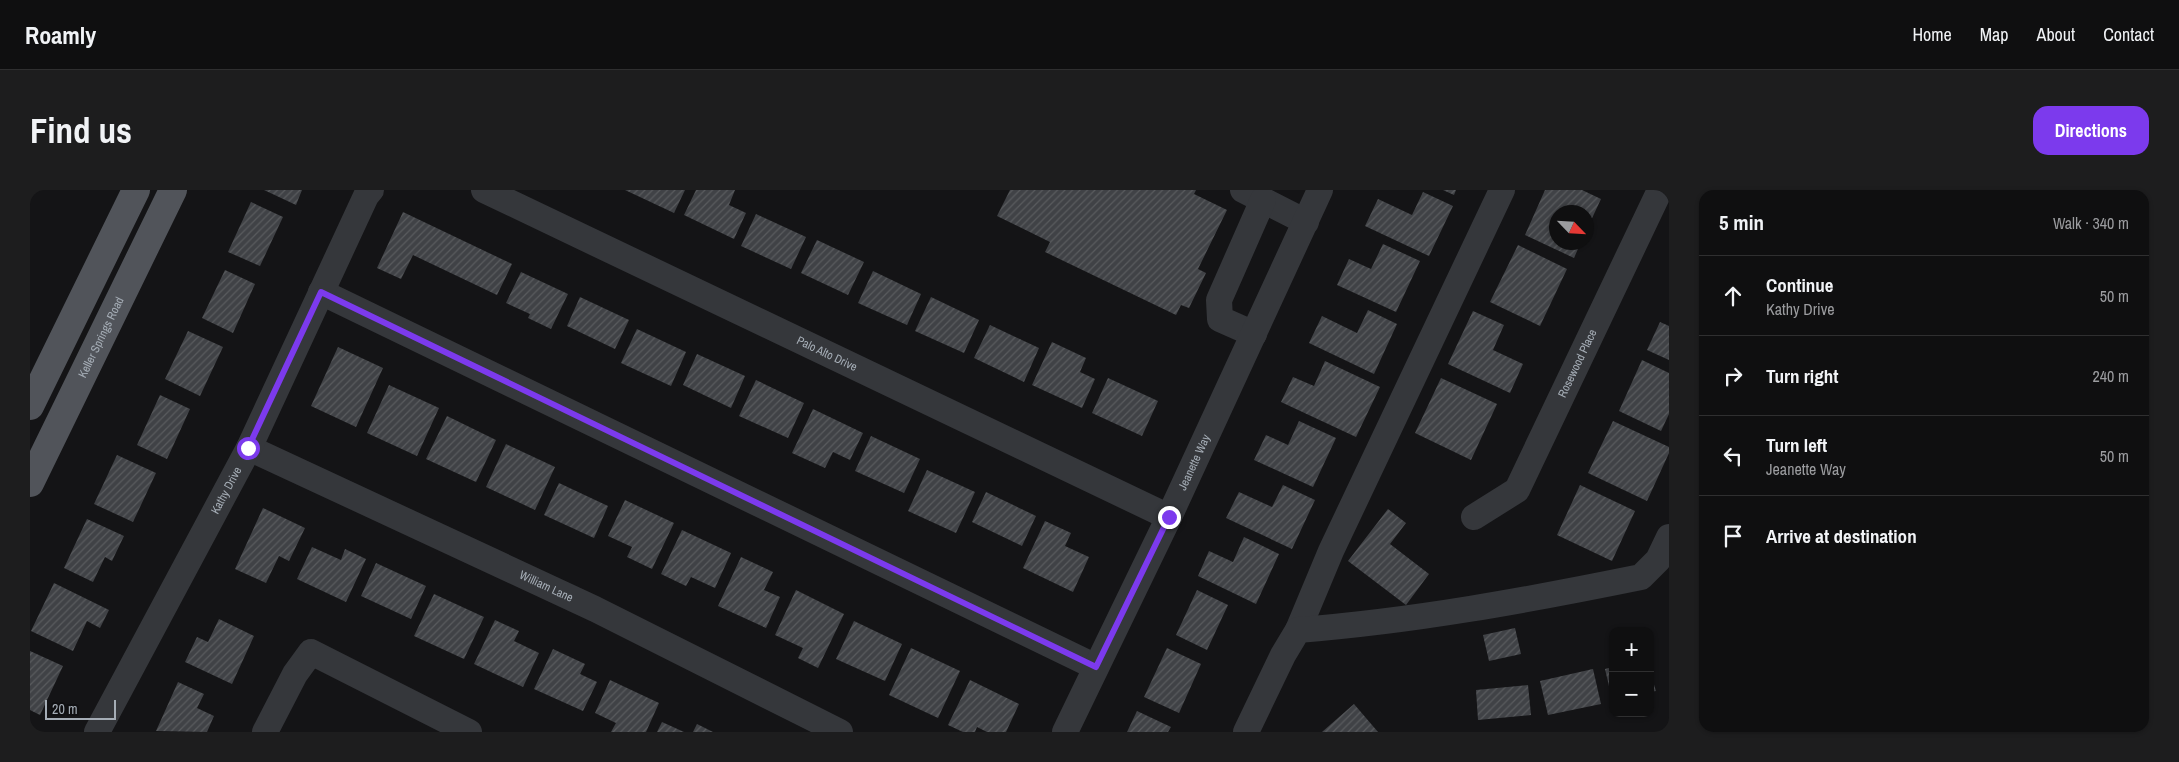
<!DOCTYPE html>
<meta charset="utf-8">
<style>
:root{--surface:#0f0f10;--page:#1d1d1e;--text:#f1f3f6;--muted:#9b9c9f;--line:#2f2f30;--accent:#7c3aed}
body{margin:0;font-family:"Archivo Narrow",sans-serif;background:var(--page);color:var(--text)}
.controls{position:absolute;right:15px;bottom:15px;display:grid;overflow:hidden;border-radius:10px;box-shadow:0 1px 4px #0004}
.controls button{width:45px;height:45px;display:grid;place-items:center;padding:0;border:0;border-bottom:1px solid var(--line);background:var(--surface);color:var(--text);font:25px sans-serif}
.compass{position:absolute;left:1519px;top:15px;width:45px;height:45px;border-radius:50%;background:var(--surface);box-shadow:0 1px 4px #0004;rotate:115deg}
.scale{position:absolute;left:15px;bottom:12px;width:71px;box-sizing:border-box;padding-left:5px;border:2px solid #a5adb6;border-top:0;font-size:14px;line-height:18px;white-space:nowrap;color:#a5adb6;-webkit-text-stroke:4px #0f0f11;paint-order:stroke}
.stop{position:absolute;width:15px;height:15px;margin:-11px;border:4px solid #7c3aed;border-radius:50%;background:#fff}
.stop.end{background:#7c3aed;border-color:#fff;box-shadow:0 1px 5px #0008}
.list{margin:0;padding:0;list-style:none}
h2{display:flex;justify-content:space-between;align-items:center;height:65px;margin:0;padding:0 20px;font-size:21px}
h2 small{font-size:16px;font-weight:400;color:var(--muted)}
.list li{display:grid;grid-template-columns:32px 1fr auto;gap:15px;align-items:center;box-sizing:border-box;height:80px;padding:0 20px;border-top:1px solid var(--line)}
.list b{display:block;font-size:19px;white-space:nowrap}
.list p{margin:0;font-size:16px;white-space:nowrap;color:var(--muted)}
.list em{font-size:16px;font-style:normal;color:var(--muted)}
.icon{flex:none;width:28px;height:28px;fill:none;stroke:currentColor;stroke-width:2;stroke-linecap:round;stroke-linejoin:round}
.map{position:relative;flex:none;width:1639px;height:542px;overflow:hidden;border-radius:15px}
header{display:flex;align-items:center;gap:30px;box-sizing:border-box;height:70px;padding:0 25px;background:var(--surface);border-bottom:1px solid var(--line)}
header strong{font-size:24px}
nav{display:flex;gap:28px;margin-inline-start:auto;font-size:18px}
.intro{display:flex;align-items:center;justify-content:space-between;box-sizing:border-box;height:120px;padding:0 30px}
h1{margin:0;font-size:35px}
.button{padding:12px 22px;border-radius:15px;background:var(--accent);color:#fff;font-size:18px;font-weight:700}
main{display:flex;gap:30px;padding:0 30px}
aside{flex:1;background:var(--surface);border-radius:15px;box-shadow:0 1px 4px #0004}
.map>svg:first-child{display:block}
</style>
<header>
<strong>Roamly</strong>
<nav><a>Home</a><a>Map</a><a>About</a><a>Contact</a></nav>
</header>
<div class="intro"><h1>Find us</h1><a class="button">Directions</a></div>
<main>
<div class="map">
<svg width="1639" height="542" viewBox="0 0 1639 542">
<defs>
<pattern id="building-hatch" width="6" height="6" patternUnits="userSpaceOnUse" patternTransform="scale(1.25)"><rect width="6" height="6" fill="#404246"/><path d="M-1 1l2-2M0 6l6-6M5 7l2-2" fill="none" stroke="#595b5e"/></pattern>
</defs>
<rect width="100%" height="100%" fill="#141416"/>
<g fill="url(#building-hatch)">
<polygon points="234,0 272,0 266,15"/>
<polygon points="595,0 655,0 644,23"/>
<polygon points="666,0 705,0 699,15 716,23 704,49 654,25"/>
<polygon points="980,0 1166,0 1164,4 1197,20 1168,79 1176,83 1159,118 1151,115 1146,125 1015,62 1020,52 967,26"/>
<polygon points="1413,0 1426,0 1424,5"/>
<polygon points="1515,0 1552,0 1571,9 1556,41 1556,22 1526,22 1526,52 1551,52 1544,68 1495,45"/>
<polygon points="1393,2 1423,16 1399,66 1335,36 1348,9 1382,25"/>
<polygon points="221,12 253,27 230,76 198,62"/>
<polygon points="373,22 482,74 467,105 383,65 371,89 347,78"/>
<polygon points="726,24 776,47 761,79 711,56"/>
<polygon points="787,50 834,72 818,105 771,83"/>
<polygon points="1353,54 1390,71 1366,122 1307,95 1319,69 1341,79"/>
<polygon points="1488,55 1537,79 1510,136 1460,112"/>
<polygon points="195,80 225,94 203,143 172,128"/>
<polygon points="843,81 891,104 877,135 828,113"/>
<polygon points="491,82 538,104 521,139 498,128 500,124 476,113"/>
<polygon points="550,107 599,130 585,159 537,136"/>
<polygon points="901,107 949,130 934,163 885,141"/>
<polygon points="1338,120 1367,134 1344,184 1279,153 1292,126 1327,143"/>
<polygon points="1443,121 1474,135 1463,160 1493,174 1480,203 1418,174"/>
<polygon points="1630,132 1639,136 1639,170 1617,160"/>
<polygon points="960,135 1009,158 994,192 944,168"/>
<polygon points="607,139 656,162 641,196 591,173"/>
<polygon points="158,141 193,157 170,206 135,189"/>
<polygon points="1022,152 1056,168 1050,182 1065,189 1052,218 1002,195"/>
<polygon points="308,157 353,178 326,237 281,216"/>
<polygon points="667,164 715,186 701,218 653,195"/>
<polygon points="1612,170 1639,183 1639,224 1631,241 1589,221"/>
<polygon points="1295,171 1350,197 1326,247 1251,212 1263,187 1284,196"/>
<polygon points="1078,188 1128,211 1112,246 1062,223"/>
<polygon points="1411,188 1467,214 1441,270 1385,243"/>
<polygon points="726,190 774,213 758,248 709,226"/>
<polygon points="359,195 409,218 387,266 337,243"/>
<polygon points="130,205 160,219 137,269 107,255"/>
<polygon points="783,219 833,243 820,270 803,262 795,278 762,263"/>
<polygon points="417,226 466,250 446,292 396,269"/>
<polygon points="1269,231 1306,248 1283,297 1224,270 1236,245 1258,255"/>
<polygon points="1583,231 1639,257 1639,263 1617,311 1558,283"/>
<polygon points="841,246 890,269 874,303 825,281"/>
<polygon points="476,254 525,277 505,320 456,297"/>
<polygon points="87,265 126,283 103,332 64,314"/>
<polygon points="897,280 945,302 926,343 878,321"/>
<polygon points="529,293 578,316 564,348 514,325"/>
<polygon points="1253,295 1285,310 1262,359 1196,328 1209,302 1242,317"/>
<polygon points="1550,295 1605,321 1582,371 1527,345"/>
<polygon points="956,302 1006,326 992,356 942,332"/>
<polygon points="595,310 644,333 622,379 597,367 602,357 578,346"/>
<polygon points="233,318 275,338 259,371 249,366 236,393 205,379"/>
<polygon points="1358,319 1376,333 1360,354 1399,384 1376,415 1318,371"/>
<polygon points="57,329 94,346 82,371 75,367 63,392 34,378"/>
<polygon points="1015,331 1041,343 1035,356 1059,367 1043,402 993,378"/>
<polygon points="652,340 701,363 685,398 661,387 656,396 631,384"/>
<polygon points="1214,347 1249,364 1226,414 1168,386 1179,361 1203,372"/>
<polygon points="282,357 311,370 315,359 336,369 316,412 267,389"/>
<polygon points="711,367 743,382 734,400 750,407 736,438 688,416"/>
<polygon points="346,373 396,396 381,429 331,406"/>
<polygon points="24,393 79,420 70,438 57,431 43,461 1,441"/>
<polygon points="766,400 814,424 788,478 768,468 773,458 745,445"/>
<polygon points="1167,400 1198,415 1177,460 1146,445"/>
<polygon points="404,404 454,427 434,469 384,446"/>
<polygon points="189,429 224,446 202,494 155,472 167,447 178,452"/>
<polygon points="465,430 489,441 484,451 509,463 493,497 444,474"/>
<polygon points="824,431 872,454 855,491 806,469"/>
<polygon points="1485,438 1491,464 1459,471 1453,445"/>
<polygon points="881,458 930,481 908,528 859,505"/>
<polygon points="1137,458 1171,474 1149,523 1114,507"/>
<polygon points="523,459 555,474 550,484 567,492 553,521 504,499"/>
<polygon points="0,461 33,476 10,525 0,520"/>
<polygon points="1583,477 1583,509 1582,509 1575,479"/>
<polygon points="1563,479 1571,514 1518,525 1510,491"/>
<polygon points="1620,482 1626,501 1620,502"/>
<polygon points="580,490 629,513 616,542 581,542 586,533 565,523"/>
<polygon points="940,490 989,514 976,542 957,542 947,537 945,542 933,542 918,535"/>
<polygon points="148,492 174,504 167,518 184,526 177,542 126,541"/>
<polygon points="1498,495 1501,525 1448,530 1446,500"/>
<polygon points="1324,514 1348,542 1292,542"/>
<polygon points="1107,521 1141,537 1138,542 1097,542"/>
<polygon points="632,532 654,542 627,542"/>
<polygon points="667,534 683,542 663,542"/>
</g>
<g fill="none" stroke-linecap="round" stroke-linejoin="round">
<g stroke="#35373b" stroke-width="26">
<path id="s1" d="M454,0L1139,327"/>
<polyline points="1213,0 1276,32"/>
<polyline points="291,102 1066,477"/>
<polyline points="1224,144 1190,129 1189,110 1233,10"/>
<path id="s2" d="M219,258L565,419L810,542"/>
<path id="s3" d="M1444,327L1487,300L1630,0"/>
<polyline points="1268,440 1301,361 1472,0"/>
<path id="s4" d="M67,542L219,258L336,6L341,0"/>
<polyline points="235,542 265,484 281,462 439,542"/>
<path id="s5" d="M1035,542L1139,327L1290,0"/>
<path d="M1216,542L1253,465L1268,440C1384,431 1498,410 1611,387L1628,370L1639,347"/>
</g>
<g stroke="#51545a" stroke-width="28">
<polyline points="0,216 106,0"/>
<path id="s6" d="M0,293L143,0"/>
</g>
</g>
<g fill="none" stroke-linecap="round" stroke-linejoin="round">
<polyline stroke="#7c3aed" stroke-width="6" points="218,258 291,102 1066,477 1139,327"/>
</g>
<g text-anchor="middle" stroke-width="5" stroke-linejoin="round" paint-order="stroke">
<g font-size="12" fill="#a5adb6" stroke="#0f0f11">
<text dy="4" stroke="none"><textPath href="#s6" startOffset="162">Keller Springs Road</textPath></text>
<text dy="4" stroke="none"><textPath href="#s1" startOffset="380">Palo Alto Drive</textPath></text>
<text dy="4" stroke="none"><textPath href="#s3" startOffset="191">Rosewood Place</textPath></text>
<text dy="4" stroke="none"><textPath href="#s5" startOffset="299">Jeanette Way</textPath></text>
<text dy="4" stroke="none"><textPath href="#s4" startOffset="274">Kathy Drive</textPath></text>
<text dy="4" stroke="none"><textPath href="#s2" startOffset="328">William Lane</textPath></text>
</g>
</g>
</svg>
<div class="controls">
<button>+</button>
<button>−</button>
</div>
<svg class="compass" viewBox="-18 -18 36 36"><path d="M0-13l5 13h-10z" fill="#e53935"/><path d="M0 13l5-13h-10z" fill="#9b9c9f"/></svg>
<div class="scale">20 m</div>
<div class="stop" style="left:218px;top:258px"></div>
<div class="stop end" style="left:1139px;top:327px"></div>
</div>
<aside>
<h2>5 min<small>Walk · 340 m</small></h2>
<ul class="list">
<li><svg class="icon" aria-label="ahead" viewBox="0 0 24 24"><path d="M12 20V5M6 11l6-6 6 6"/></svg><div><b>Continue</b><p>Kathy Drive</p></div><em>50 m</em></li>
<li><svg class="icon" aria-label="right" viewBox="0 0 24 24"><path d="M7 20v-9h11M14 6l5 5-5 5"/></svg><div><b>Turn right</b></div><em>240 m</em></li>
<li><svg class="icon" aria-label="left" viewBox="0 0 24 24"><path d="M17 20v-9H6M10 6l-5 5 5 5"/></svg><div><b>Turn left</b><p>Jeanette Way</p></div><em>50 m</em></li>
<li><svg class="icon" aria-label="arrive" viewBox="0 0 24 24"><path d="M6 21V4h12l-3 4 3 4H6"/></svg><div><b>Arrive at destination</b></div></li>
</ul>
</aside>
</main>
